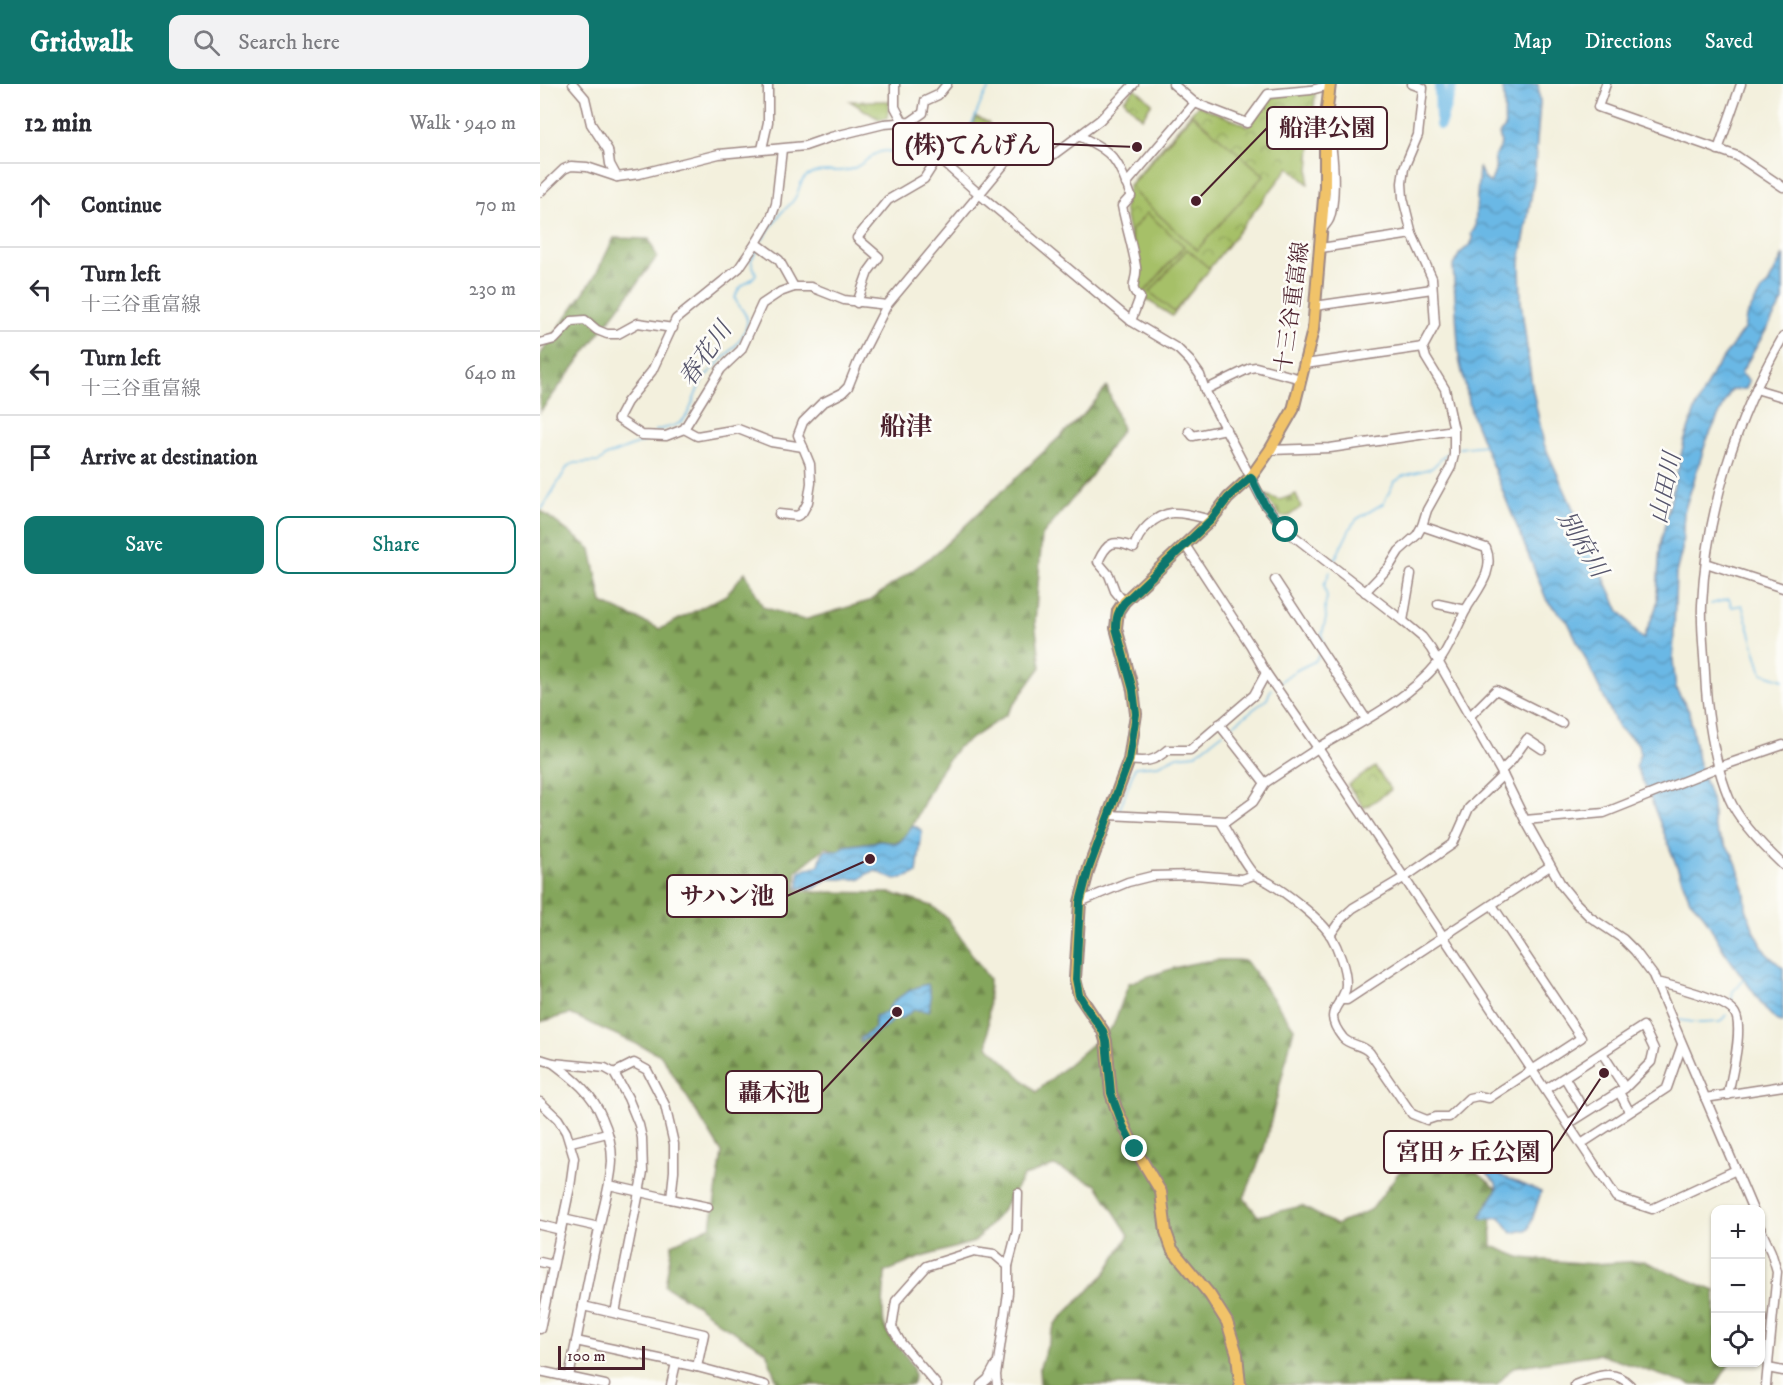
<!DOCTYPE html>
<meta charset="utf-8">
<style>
:root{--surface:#fff;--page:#f2f2f3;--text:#2b2b33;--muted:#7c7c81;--line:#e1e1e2;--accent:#0f766e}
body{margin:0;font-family:"IM FELL DW Pica","Noto Serif JP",serif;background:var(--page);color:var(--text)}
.controls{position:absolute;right:18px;bottom:18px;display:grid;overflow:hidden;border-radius:12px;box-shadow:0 2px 4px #0004}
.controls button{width:54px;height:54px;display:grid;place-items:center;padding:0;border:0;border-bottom:2px solid var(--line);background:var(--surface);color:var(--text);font:30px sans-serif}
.scale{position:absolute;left:18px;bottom:15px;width:87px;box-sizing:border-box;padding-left:6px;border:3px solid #4a1f2b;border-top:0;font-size:16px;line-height:21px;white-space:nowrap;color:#4a1f2b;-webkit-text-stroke:4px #fdfcf7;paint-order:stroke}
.stop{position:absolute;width:18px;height:18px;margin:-14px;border:4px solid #0f766e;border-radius:50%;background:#fff}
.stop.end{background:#0f766e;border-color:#fff;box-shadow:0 2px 6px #0008}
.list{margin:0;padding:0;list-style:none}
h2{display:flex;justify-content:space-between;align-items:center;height:78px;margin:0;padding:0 24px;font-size:26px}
h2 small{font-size:20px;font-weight:400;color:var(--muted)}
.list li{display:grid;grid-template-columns:39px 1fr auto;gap:18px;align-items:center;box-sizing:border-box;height:84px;padding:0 24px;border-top:2px solid var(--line)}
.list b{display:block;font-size:22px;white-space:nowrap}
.list p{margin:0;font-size:20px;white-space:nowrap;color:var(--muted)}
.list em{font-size:20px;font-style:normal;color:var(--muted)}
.actions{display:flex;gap:12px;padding:18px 24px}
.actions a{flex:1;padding:14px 0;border:2px solid var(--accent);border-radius:12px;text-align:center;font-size:21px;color:var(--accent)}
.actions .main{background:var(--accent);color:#fff}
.icon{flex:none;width:33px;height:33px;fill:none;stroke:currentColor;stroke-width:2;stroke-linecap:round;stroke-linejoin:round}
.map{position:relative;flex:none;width:1243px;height:1301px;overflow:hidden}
header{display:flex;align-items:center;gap:36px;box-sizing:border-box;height:84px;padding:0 30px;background:var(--accent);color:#fff}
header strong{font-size:28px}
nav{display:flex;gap:33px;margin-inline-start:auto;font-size:21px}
.search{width:420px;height:54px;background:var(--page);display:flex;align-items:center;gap:15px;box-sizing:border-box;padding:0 21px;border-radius:12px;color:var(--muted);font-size:22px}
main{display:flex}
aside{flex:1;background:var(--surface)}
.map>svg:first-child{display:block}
</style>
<header>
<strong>Gridwalk</strong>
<div class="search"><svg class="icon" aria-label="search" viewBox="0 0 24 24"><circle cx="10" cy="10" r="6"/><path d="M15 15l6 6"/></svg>Search here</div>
<nav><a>Map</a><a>Directions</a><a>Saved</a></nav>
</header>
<main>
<aside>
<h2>12 min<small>Walk · 940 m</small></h2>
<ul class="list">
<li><svg class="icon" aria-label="ahead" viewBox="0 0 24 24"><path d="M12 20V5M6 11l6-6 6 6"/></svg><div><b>Continue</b></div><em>70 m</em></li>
<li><svg class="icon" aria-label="left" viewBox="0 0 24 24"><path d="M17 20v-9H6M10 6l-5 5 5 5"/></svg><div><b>Turn left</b><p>十三谷重富線</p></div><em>230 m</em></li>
<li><svg class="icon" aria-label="left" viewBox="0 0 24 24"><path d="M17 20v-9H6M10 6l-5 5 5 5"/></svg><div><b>Turn left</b><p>十三谷重富線</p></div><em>640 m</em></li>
<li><svg class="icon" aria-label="arrive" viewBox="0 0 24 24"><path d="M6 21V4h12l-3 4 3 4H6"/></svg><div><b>Arrive at destination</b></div></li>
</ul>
<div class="actions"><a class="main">Save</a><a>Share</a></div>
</aside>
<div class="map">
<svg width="1243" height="1301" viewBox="0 0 1243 1301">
<defs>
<pattern id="forest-firs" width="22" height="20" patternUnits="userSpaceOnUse" patternTransform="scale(1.5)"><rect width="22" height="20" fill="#84a65c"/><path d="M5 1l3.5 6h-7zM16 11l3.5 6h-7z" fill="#6e874c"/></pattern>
<pattern id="cemetery-stones" width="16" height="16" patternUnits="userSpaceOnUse" patternTransform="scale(1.5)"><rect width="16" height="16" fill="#a6c067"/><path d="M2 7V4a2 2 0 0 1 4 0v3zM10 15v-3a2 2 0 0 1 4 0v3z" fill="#899b55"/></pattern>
<pattern id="park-crowns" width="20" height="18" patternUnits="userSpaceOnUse" patternTransform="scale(1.5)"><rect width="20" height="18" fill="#a6c067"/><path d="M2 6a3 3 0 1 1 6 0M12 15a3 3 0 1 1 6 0" fill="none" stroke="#899b55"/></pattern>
<pattern id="water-waves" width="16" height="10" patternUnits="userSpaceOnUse" patternTransform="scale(1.5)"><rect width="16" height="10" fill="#6bb8e5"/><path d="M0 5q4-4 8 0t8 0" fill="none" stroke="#5a95ba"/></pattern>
</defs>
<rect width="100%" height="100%" fill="#fdfcf7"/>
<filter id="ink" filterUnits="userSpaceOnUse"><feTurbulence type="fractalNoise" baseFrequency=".0167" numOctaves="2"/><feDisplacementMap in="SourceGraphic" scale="12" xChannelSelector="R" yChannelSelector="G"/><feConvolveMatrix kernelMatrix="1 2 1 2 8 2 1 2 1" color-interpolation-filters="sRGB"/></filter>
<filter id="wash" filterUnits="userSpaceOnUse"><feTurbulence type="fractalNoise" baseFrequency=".008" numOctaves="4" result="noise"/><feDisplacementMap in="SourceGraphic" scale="24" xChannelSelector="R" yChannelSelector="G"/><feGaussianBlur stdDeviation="1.35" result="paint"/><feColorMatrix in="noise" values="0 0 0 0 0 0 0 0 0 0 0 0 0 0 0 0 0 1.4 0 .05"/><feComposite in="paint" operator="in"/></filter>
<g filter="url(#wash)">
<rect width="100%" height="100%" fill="#f3f0dd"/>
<g fill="url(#forest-firs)" stroke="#676244" stroke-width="1.5">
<polygon points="74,154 109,155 117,173 0,328 0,271 55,192"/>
<path d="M567,303L582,345L552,391L502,452L495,538L501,583L466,631L417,664L400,687L372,742L361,757L350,759L340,757L311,761L297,767L286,763L256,787V806L276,808L351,809L392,822L407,834L449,895L448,962L496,1008L573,942L589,899C627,886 665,871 706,877L754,944L724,1065L704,1114L718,1132L762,1122L796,1141L832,1125L862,1084L927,1080L957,1105L940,1132L944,1135L951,1133L952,1162L982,1174L1052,1180L1104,1177L1175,1207L1176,1278L1190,1279L1176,1301H1153L1138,1297L1058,1270L973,1283L957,1301H500L499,1285L515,1240L565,1190L589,1151L557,1101L514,1082L484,1092L459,1131L434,1158L382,1173L345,1188C345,1201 341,1228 344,1240C348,1260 383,1277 372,1301H238L226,1267L181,1240L158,1222L125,1202L132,1160L171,1142L182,1069L121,971L30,930L0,938V426L51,465L62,519L120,545L186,511L205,488L223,523L264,536L329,517L395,470L544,330Z"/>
</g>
<g fill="url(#cemetery-stones)" stroke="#787049" stroke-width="1.5">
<polygon points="436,33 448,38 459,54 451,71 422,61"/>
<polygon points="756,410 761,423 749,432 741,433 725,411 740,416"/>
</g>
<g fill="url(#park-crowns)" stroke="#787049" stroke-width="1.5">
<polygon points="595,4 612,19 602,34 584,16"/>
<polygon points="774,7 775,11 768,100 749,83 632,232 601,212 584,123 589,101 658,21 708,42 729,13"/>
<polygon points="310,17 350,17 347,34 340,36"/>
<polygon points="835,683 851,706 824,724 808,701"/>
</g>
<g fill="#a6c067" stroke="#787049" stroke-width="1.5">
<polygon points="652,30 724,91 657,166 595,109 591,101"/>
<polygon points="607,129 644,162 602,211 596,203 600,184 590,148"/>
<polygon points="647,165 670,185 634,228 610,208"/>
</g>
<g fill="url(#water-waves)" stroke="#5a6c88" stroke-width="1.5">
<path d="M961,0H998L1000,19L994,96L980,179L981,218L992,302L1004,360L1079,527C1089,535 1094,550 1104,555C1107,539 1120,524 1117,510L1120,462L1144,358L1155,326L1173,288L1204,245L1206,233L1221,207L1227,202L1243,171V217L1201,289L1209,297L1206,305L1191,306L1166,358L1144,428L1142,466L1136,489L1133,576L1136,605L1149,627L1158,676L1173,721V740L1178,751L1193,771L1197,781L1205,809L1206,824L1213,844L1226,869L1243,884V939L1236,936L1227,927L1184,867L1163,830L1150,816L1108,708L1096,683L1100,669L1098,660L1078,643L1028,538L1007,517L932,331L919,275L913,182L920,169L930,161L933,155L931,150L935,144L939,83L944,94L950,99C955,89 957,84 954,73L961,60L959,50L965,44C963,30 967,13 961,0Z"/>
<path d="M372,742L377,743L382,747L377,789C371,791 363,795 357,795C339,794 340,778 321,795H287L275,804H258C261,798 257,793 260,787L279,781L282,770L286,766L297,767L305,762L340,757L357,759L361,757Z"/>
<path d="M388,900L391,914L389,927L374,926L361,935H355L343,945L320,958L321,954L335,944V932L346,928C353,914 373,903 388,900Z"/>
<polygon points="949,1087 1001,1108 989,1145 972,1149 960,1133 944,1135 940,1133 957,1105 956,1099 947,1090"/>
</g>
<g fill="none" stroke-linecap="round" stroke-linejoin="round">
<g stroke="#6bb8e5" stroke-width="1.5">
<polyline points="900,41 905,0"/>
<path d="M391,64C404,50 414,58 425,49C437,39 438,13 454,0"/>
<path d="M222,156C228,148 234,138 241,129C246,124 253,119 256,112C260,105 259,97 267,92C280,83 298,90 312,85C324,81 333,67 345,67C360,68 376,80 388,67"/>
<path d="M115,347C123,344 133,344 141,338C152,329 154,309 162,297C175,278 203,263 207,239C209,231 198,222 195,215C198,198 208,202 216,190L211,176L217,166"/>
<polyline points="919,364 945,361"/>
<polyline points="2,425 28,382 35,379 59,378 66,372 108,356"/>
<polyline points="794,477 812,441 817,435 844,419 854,398 863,392 892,384 908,368"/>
<polyline points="1171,520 1189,515 1192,523 1202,521 1222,589 1243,596"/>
<polyline points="784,563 782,550 786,534 785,522 787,513 784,501 790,488"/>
<polyline points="740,598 753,588 775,577 779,571"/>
<polyline points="692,642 727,615 731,605"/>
<polyline points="579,727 595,683 619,681 637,672 656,670 683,649"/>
<polyline points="1191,920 1193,907 1199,902 1203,894"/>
<polyline points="1139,936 1160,939 1180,938 1186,931"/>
</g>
<g stroke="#6bb8e5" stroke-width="10">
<polyline points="899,0 900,33"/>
<polyline points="900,41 913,0"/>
</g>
</g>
</g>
<g filter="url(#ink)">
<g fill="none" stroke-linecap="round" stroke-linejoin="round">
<defs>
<g id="minor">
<polyline points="33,0 45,14 51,40 68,66 70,80 77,93"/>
<polyline points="355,0 355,23 363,38 383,60 439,110 591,237 638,265 650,277 660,291 665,306 725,421 746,446 863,537 882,553 891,565 963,691 985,736 1022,802 1035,818 1050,833 1083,855 1095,867 1113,891 1213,1126"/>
<polyline points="633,0 655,19 707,39 728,10 771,6 790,1"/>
<path d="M872,0L883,4L878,51L864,84L862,99L863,114L872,150L892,194L895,241L883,263L886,274L905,305L914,346V371L911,383L887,426L882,442L946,464C955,486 939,504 928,522C918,540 911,562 898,579C869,615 818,640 778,664L992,986L1041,954L952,821"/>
<polyline points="1066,0 1058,23 1197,72 1243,103"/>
<path d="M539,52C575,68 578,77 591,112L582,122C586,142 593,164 596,183C598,196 587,204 600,213L591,237"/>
<polyline points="222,65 228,38 228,0"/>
<polyline points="242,65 236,120 231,134 216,159 199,184 136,235 112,287 87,318 78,335 102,351 126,352 144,345 181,285 201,266 222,220 240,208 254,203 271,203 304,216 347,221"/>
<polyline points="1178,66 1201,0"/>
<polyline points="586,100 655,19"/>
<polyline points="0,108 24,85 31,82 47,83 77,93 99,90 179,70 265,62 291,53 344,40 370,38 383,29 385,17 398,11 407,0"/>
<path d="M782,145C785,141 789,138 790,133C796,113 795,63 786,44"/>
<polyline points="216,159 239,176 254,203"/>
<polyline points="781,164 872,150"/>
<polyline points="317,219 328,188 339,173 317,154 348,116 384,95 398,73"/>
<polyline points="775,222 892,205"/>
<path d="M1243,253C1196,334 1166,428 1162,521C1161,543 1164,567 1165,589C1167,631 1173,675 1189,714C1199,737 1225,764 1243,781"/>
<polyline points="0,259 15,255 32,237 45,236 57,246 67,250 78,250 98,239 133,244"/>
<polyline points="765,280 883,263"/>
<polyline points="1216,305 1243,313"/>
<polyline points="665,306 710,284 716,283 761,295"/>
<polyline points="144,345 157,352 198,345 231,358 263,363"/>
<polyline points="649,347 653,352 686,345"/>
<polyline points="730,366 790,364 914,346"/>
<polyline points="239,430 257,432 262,429 268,418 271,399 270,380 258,351 263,338 282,319 302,309 308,303 318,278 347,221 466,78 487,68 507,73 513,71 560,36 594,0"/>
<polyline points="1166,479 1243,504"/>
<polyline points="735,496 826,635"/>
<polyline points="825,508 849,483 859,467 877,451 882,442"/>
<path d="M584,518L575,507L569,491L558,478C567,458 573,455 594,464C598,448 615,431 632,429C645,428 659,433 671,436"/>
<polyline points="898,520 926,526"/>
<polyline points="863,537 871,490"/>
<polyline points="930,632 956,606 1022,639"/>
<polyline points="679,640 725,699"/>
<path d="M589,676C606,678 614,678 627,666H650L714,611L726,589"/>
<polyline points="961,687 972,676 987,655 1002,665"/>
<polyline points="569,731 687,737 713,718 725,699 778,664 726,589 711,562 645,461"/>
<polyline points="985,736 1064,729 1179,683 1243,661"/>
<path d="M681,738C689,750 706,785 716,792C720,794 724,796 728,798C745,808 781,835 791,852C798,864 806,885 806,900C806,922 779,924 803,954C810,962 823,960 830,969L872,1030L887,1036L896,1033H909L929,1014L938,1012L949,1014L992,986L1041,1060L1127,1004L1142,961"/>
<polyline points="540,818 588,798 612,792 656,791 702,795 714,791"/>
<polyline points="790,851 802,834 813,824 865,793 913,760 929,724 963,691"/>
<path d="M1116,898C1134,902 1183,915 1194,928C1205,941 1191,994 1188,1011"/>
<polyline points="800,916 807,916 1010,782"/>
<polyline points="1062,969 1085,1004"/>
<polyline points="0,975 13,979 65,984 74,989 88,1014 99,1041 102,1054 103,1088 75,1229"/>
<path d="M13,979C33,994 53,1010 62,1033C68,1046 72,1063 72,1077C71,1100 63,1122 59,1145C48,1194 39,1244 29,1293"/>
<polyline points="1025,994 1045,1028"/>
<polyline points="1006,1005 1103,942 1114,965 1111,978 1085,1004 1028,1040"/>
<polyline points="1079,1008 1089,1027"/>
<polyline points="1165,1014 1243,1002"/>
<polyline points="0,1018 18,1035 26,1048 34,1074 30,1103 0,1245"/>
<polyline points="31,1058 67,1049"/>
<polyline points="1041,1060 1076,1113 1112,1125 1196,1086"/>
<polyline points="69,1101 131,1115 134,1087 134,1060 125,1021 107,986 94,979 74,989"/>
<polyline points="131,1115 168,1123"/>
<polyline points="23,1135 59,1143"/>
<polyline points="0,1141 21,1146"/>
<polyline points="1220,1144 1231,1168 1237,1188 1226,1301"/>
<polyline points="0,1178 13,1181"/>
<polyline points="468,1182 477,1147 478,1109"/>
<polyline points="43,1222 164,1250 157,1283"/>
<polyline points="36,1257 157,1283 225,1301"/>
<polyline points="1228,1284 1243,1287"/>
<polyline points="0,1287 65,1301"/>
<polyline points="131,1301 136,1279"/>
<polyline points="397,1301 361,1259 352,1243 356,1217 387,1182 434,1167 454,1170 468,1182 468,1209 456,1291 457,1301"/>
<polyline points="441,1301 448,1295 455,1282"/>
<path d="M1035,1301C1053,1293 1074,1283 1090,1301"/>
</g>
<polyline id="major" points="700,1301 697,1270 687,1238 670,1211 632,1165 626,1148 621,1108 595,1065 576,1024 571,1009 566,957 563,947 539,911 535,895 540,818 549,784 589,676 596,630 593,606 576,544 578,527 584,518 671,436 688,414 711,393 730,366 753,326 773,246 785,102 785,41 790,0"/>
</defs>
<use href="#minor" stroke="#9e8884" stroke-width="11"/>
<use href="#major" stroke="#9e8884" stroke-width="14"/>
<use href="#minor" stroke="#fff" stroke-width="8"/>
<use href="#major" stroke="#f1c369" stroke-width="10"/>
</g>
</g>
<g fill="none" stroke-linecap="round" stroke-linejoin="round" filter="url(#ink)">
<path stroke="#0f766e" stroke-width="8" d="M595,1065L583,1042L571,1009L566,957L563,947L548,926L539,911L536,895L540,818L549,784L589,676L596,630L593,606L576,544C576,533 578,527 584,519L671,436L688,414L711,393L725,421L746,446"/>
</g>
<g text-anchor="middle" stroke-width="5" stroke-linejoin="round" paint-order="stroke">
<g font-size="22" fill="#4a1f2b" stroke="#fdfcf7">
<text transform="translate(751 223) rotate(-82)" y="8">十三谷重富線</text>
</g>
<g font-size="24" font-style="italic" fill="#56556c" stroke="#fdfcf7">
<text transform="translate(165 270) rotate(-55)" y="8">春花川</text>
<text transform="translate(1125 404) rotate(-78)" y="8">山田川</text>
<text transform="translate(1043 460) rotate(59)" y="8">別府川</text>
</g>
<g font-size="26" font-weight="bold" fill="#4a1f2b" stroke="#fdfcf7">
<text x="366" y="351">船津</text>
</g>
</g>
<path fill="none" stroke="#4a1f2b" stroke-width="2" d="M656 117L727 44M597 63L513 60M330 775L247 812M357 928L282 1008M1064 989L1012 1068"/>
<g fill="#4a1f2b" stroke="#fdfcf7" stroke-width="2">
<circle cx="656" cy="117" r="6"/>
<circle cx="597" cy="63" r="6"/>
<circle cx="330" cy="775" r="6"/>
<circle cx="357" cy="928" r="6"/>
<circle cx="1064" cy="989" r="6"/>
</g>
<g fill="#fdfcf7" stroke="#4a1f2b" stroke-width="2">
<rect x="727" y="23" width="120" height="42" rx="6"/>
<rect x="353" y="39" width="160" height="42" rx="6"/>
<rect x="127" y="791" width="120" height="42" rx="6"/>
<rect x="186" y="987" width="96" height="42" rx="6"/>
<rect x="844" y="1047" width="168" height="42" rx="6"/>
</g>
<g font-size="24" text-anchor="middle" font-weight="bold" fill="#4a1f2b">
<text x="787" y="52">船津公園</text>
<text x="433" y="69">(株)てんげん</text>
<text x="187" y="820">サハン池</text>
<text x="234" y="1017">轟木池</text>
<text x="928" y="1076">宮田ヶ丘公園</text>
</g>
</svg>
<div class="controls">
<button>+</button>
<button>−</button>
<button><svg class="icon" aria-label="locate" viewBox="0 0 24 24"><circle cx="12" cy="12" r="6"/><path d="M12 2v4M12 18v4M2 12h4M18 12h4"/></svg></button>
</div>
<div class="scale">100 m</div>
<div class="stop" style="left:746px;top:446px"></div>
<div class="stop end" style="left:595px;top:1065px"></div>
</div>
</main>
